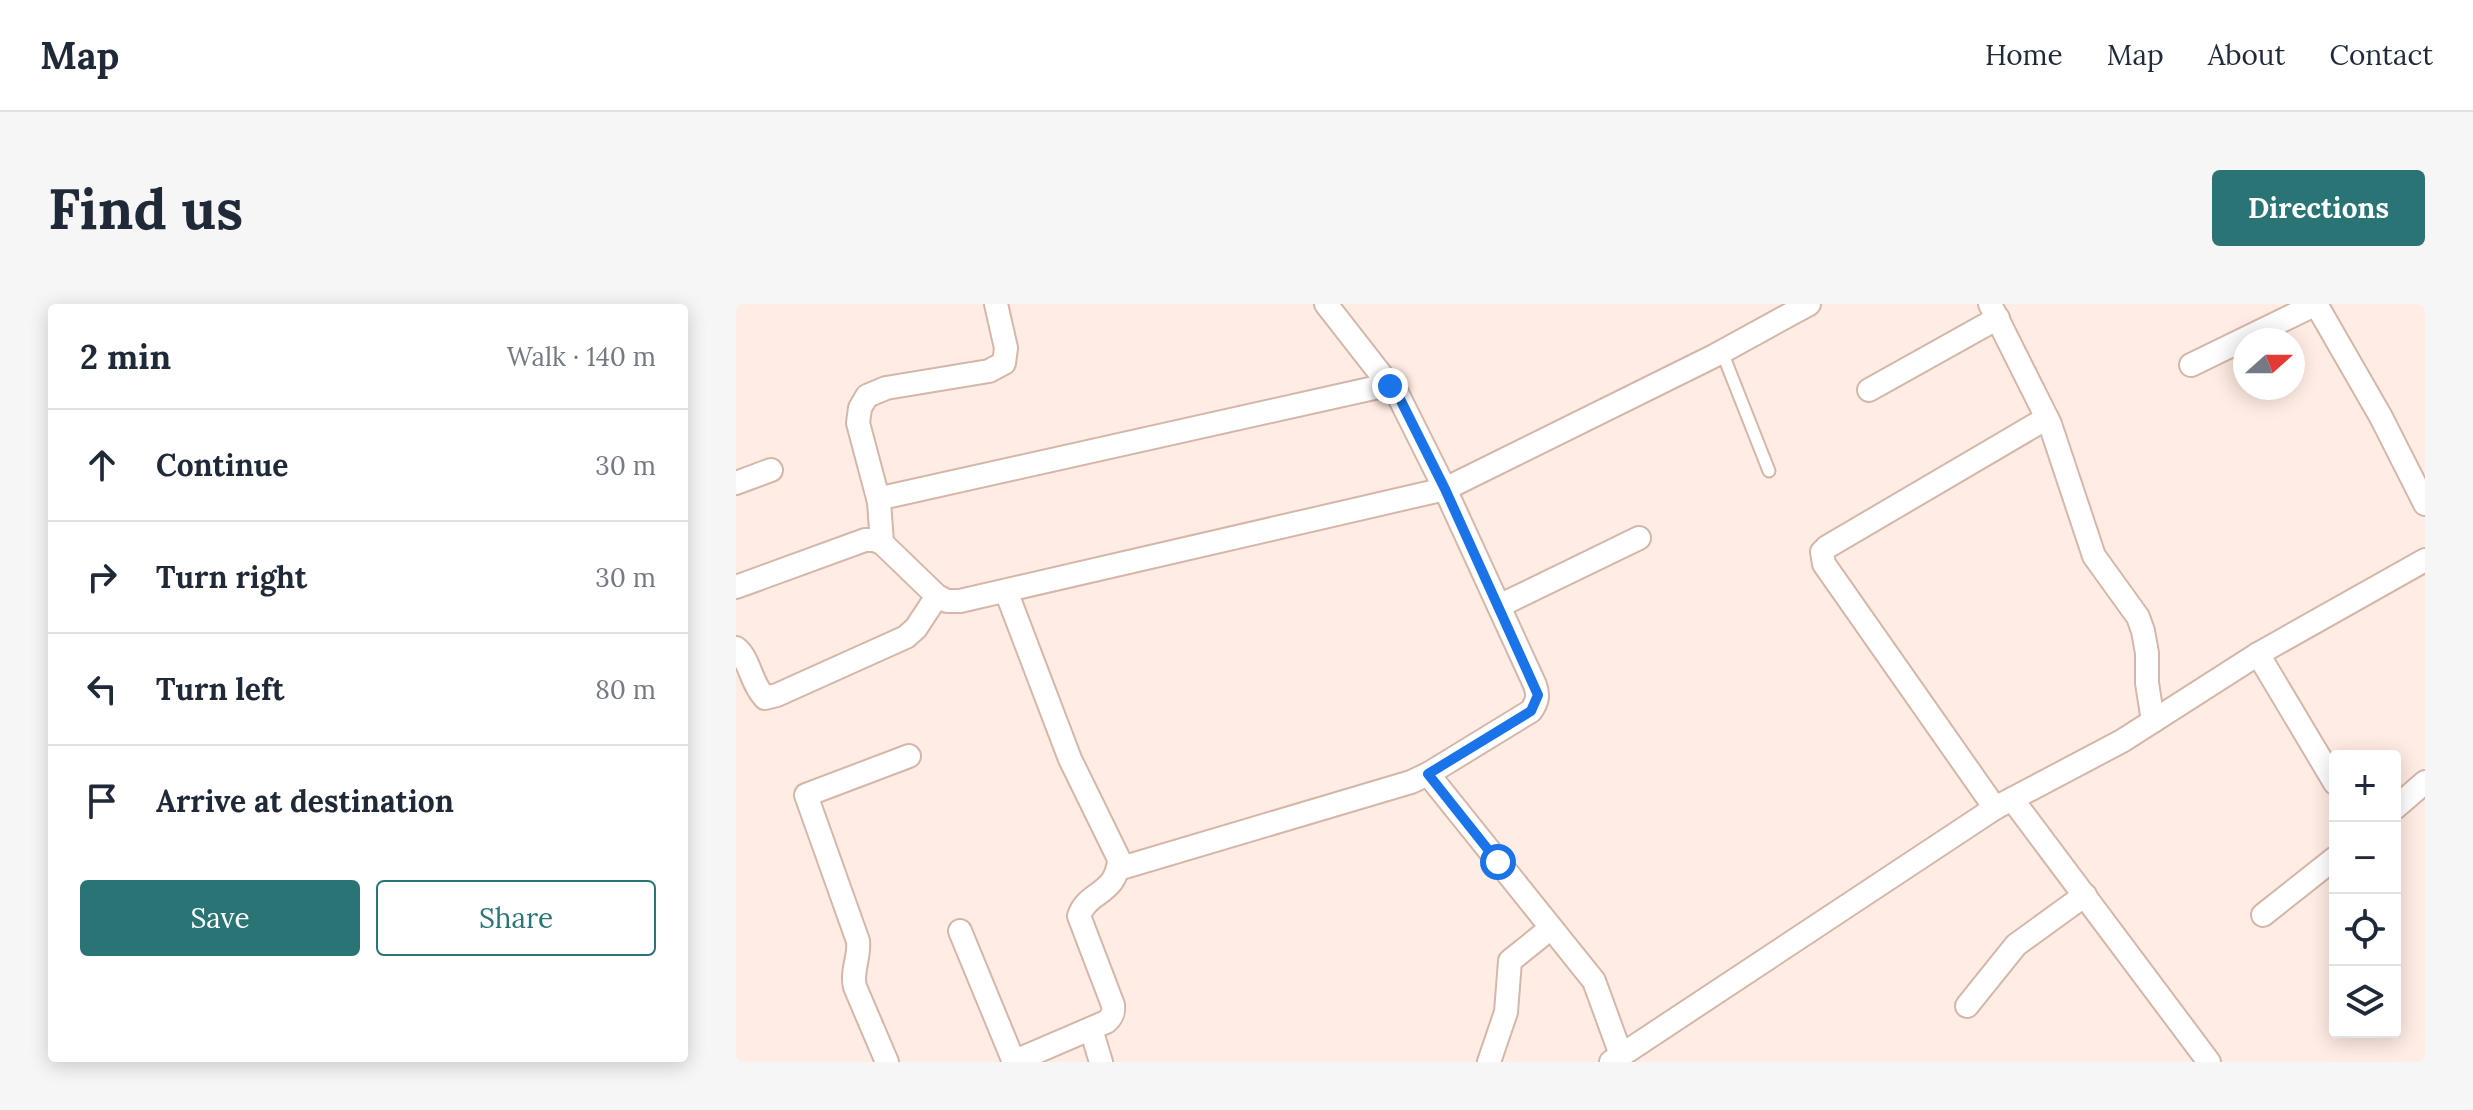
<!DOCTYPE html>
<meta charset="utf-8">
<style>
:root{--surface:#fff;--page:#f6f6f7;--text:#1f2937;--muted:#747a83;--line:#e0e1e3;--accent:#2a7476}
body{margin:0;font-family:Lora,serif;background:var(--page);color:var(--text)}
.controls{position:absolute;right:24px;bottom:24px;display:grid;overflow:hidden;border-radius:8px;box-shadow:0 4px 20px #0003}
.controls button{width:72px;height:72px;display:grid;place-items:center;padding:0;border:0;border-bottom:2px solid var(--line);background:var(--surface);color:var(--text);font:40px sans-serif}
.compass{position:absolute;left:1497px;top:24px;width:72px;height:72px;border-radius:50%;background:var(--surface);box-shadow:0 4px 20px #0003;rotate:69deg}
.stop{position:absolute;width:24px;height:24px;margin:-18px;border:6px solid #1a73e8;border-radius:50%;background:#fff}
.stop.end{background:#1a73e8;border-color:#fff;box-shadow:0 2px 8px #0008}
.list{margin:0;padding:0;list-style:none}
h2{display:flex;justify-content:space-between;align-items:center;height:104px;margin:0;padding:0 32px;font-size:34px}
h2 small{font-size:26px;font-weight:400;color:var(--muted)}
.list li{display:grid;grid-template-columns:52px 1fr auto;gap:24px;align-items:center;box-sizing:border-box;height:112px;padding:0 32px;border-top:2px solid var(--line)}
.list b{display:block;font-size:30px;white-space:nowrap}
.list em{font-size:26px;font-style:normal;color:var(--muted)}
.actions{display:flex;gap:16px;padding:24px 32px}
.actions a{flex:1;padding:18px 0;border:2px solid var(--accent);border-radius:8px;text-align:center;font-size:28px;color:var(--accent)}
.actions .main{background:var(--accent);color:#fff}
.icon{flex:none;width:44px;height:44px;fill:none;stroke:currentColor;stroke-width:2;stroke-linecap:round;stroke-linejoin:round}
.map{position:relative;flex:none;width:1689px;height:758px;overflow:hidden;border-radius:8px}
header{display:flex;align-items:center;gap:48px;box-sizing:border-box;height:112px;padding:0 40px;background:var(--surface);border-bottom:2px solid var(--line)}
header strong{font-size:38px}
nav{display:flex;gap:44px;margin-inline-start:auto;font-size:28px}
.intro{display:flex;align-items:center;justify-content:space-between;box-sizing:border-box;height:192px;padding:0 48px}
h1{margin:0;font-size:56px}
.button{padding:20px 36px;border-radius:8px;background:var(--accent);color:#fff;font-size:28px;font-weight:700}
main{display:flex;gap:48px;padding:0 48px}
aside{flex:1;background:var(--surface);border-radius:8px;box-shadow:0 4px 20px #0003}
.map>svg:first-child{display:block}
</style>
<header>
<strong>Map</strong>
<nav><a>Home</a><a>Map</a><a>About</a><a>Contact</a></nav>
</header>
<div class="intro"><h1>Find us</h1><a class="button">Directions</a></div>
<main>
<aside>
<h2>2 min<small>Walk · 140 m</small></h2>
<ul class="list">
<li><svg class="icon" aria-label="ahead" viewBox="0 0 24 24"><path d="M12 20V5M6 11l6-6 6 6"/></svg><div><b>Continue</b></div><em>30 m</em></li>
<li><svg class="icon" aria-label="right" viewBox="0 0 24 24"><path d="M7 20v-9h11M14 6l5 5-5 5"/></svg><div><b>Turn right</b></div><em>30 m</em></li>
<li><svg class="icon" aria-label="left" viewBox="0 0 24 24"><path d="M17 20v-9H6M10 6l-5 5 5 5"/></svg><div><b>Turn left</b></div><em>80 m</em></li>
<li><svg class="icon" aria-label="arrive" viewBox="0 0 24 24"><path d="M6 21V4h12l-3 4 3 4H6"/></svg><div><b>Arrive at destination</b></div></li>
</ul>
<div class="actions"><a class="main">Save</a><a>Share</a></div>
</aside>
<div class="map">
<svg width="1689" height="758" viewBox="0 0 1689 758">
<rect width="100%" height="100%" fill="#ffece4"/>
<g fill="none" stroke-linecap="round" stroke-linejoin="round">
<defs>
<polyline id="service" points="986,48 1033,167"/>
<g id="minor">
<polyline points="590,0 654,82"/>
<polyline points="1254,0 1314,120 1358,252 1402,313 1407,327 1411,349 1411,379 1417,417"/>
<polyline points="1580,0 1645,113 1689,200"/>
<polyline points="1455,61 1580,0"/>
<polyline points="1133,86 1262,14"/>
<polyline points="0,179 35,166"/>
<polyline points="143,198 122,119 124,104 131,92 150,84 253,67 268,59 270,44 260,0"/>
<path d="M146,239L143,198L150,193L647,82H654L661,89L709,185L799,381C803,392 801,398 795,407L692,470L675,478L382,565"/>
<polyline points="0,283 129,236 138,236 146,239 201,292 211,297 224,297 709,185 980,51 1073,0"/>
<path d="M270,287L334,455L383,555C381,591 351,587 343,612L377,701C378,709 376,713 370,718L277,758"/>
<polyline points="763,302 903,234"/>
<path d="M0,344C14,355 14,378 29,394L41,391L170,333L180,324L201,292"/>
<polyline points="1522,350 1599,479"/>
<polyline points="692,470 858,677 885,751"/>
<polyline points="1276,495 1473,758"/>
<polyline points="1259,504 1088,260 1086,248 1091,243 1311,114"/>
<polyline points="1659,504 1689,478"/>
<polyline points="1527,611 1599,554"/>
<polyline points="224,627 278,758"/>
<polyline points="1231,702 1280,641 1349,591"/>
<polyline points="355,725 365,758"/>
<path d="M151,758L119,683C115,667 124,653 122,637L70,491L173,452"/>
<polyline points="753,758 770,708 774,657 815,624"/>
<polyline points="875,758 1259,504 1386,437 1522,350 1689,256"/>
</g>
</defs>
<use href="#service" stroke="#d4b7a9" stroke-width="15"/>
<use href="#minor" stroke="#d4b7a9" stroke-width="26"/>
<use href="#service" stroke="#fff" stroke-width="11"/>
<use href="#minor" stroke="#fff" stroke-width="22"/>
</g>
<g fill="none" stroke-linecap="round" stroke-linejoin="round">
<polyline stroke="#1a73e8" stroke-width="10" points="654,82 661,89 709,185 802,391 795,407 692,470 762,558"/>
</g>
</svg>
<div class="controls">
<button>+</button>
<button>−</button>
<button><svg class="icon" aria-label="locate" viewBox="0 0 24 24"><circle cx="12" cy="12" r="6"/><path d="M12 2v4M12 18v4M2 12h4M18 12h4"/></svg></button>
<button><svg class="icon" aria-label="layers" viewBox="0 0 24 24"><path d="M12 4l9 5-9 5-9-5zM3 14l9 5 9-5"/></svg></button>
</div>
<svg class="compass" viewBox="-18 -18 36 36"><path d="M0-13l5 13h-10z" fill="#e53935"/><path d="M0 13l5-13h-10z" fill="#747a83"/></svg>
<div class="stop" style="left:762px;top:558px"></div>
<div class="stop end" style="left:654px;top:82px"></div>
</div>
</main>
